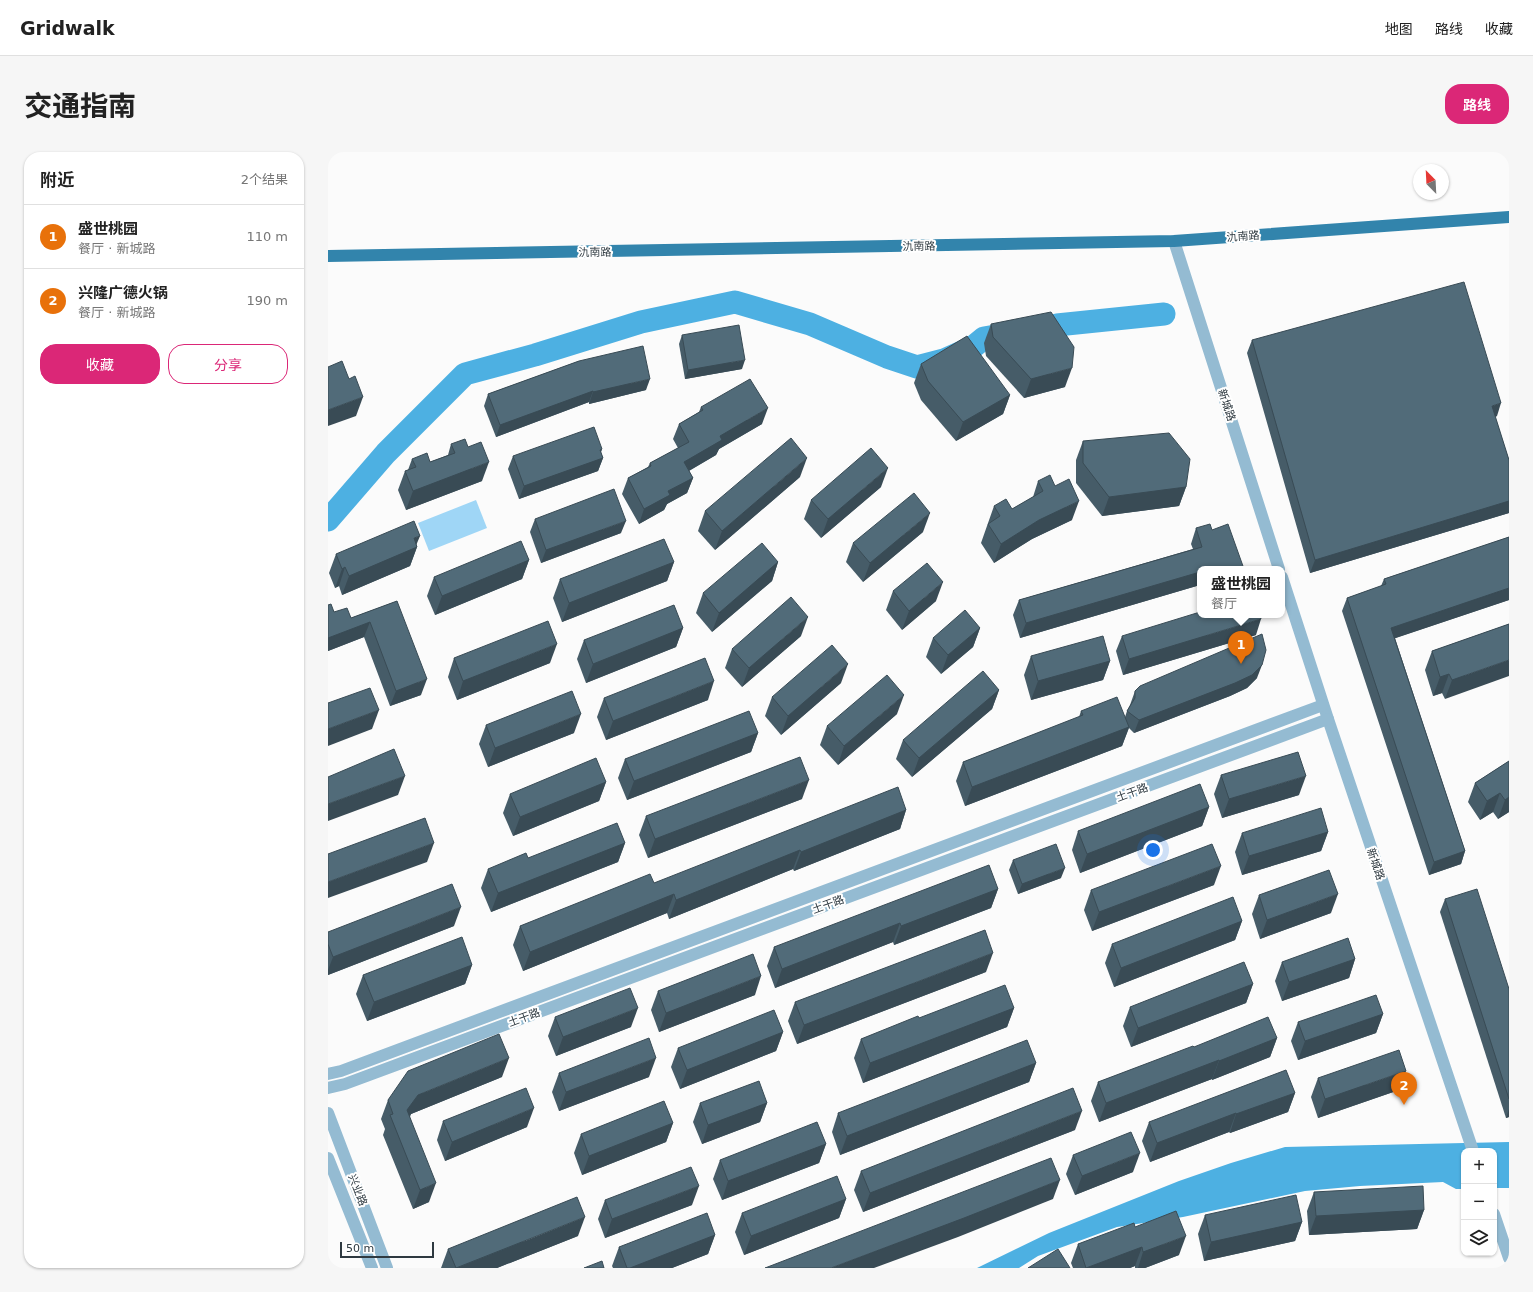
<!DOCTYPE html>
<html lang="zh">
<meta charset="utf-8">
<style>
:root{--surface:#fff;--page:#f6f6f6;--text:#222;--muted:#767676;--line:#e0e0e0;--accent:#db2777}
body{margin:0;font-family:"DejaVu Sans","Noto Sans SC",sans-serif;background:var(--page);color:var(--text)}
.controls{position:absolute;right:12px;bottom:12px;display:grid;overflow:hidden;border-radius:8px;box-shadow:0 1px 3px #0004}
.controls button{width:36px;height:36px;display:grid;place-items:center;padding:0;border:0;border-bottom:1px solid var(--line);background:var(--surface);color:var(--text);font:20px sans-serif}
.compass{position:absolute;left:1085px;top:12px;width:36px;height:36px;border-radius:50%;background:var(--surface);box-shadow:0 1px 3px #0004;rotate:336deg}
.scale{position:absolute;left:12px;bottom:10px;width:94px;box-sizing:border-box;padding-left:4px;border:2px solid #2e3940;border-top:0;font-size:11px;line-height:14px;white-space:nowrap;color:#2e3940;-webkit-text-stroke:3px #fff;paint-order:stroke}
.you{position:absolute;left:825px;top:698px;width:14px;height:14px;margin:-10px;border:3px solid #fff;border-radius:50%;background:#1a73e8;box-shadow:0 0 0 6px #1a73e833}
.badge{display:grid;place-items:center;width:26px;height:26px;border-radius:50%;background:var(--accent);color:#fff;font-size:13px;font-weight:700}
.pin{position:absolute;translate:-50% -33px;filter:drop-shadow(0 1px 2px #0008)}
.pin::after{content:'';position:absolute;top:21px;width:14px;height:12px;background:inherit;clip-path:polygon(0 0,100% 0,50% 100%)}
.popup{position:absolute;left:869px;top:414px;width:88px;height:52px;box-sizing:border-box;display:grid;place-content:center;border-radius:8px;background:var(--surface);filter:drop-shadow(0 1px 3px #0005);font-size:13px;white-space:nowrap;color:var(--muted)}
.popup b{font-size:15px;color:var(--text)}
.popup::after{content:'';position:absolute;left:50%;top:100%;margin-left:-8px;border:8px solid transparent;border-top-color:var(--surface)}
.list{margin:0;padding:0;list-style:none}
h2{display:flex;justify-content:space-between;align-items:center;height:52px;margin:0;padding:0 16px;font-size:17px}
h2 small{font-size:13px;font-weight:400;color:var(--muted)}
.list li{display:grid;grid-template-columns:26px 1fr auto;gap:12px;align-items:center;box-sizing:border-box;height:64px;padding:0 16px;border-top:1px solid var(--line)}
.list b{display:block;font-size:15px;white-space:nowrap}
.list p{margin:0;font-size:13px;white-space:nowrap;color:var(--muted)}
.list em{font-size:13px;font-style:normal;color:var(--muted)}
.actions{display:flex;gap:8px;padding:12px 16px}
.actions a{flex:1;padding:9px 0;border:1px solid var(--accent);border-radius:16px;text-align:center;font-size:14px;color:var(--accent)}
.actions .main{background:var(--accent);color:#fff}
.icon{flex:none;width:22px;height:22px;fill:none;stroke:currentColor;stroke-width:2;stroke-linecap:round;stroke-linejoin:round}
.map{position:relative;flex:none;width:1181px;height:1116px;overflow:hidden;border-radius:16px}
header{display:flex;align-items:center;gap:24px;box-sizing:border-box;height:56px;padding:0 20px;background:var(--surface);border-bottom:1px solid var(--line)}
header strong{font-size:19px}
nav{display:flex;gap:22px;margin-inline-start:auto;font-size:14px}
.intro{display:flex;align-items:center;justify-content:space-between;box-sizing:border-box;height:96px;padding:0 24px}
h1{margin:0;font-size:28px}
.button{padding:10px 18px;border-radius:16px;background:var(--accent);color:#fff;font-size:14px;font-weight:700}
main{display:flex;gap:24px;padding:0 24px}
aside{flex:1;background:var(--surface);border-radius:16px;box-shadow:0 1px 3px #0004}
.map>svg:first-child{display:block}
</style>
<header>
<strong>Gridwalk</strong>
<nav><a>地图</a><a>路线</a><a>收藏</a></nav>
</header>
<div class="intro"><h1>交通指南</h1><a class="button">路线</a></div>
<main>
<aside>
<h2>附近<small>2个结果</small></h2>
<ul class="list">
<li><span class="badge" style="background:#e8710a">1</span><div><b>盛世桃园</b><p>餐厅 · 新城路</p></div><em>110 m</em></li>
<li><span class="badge" style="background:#e8710a">2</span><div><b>兴隆广德火锅</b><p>餐厅 · 新城路</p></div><em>190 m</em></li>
</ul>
<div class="actions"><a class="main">收藏</a><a>分享</a></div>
</aside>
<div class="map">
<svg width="1181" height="1116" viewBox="0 0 1181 1116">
<rect width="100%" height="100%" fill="#fbfbfb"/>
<polygon fill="#9fd6f6" points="148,348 159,376 101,399 90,371"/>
<polygon fill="#4db0e2" points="1181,990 1181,1036 1166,1036 1166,999 1136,999 1136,1037 1128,1037 1115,1030 1032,1034 977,1039 855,1065 789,1075 710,1104 691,1116 649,1116 721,1081 851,1029 903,1011 957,995"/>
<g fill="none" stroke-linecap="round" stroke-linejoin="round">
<polyline stroke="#4db0e2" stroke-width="23" points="0,368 58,301 137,222 207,203 313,170 407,150 482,172 559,205 589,215 616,208 645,195 656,186 729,173 836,162"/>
<g stroke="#94bbd2" stroke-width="12">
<polyline points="846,89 951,417"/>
<polyline points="954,425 1000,567 1145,999"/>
<polyline points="0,922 13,919 995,553"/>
<polyline points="0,936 17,932 1000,567"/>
<polyline points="0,961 59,1116"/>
<polyline points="0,1006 44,1116"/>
<polyline points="1166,1062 1181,1106"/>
</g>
<polyline stroke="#3284ac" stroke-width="12" points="0,104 846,89 1181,65"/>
</g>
<g fill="#465c68">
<polygon points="663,172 737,235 696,246 658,204 656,191"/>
<polygon points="354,183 414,217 357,227 351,192"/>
<polygon points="924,188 1169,264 1167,265 1181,308 1181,361 982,421 919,201"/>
<polygon points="251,209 318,238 261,252 261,250 168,285 156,254 160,242"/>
<polygon points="593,212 682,243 675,262 628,289 593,248 586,231"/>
<polygon points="373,255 434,272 391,297 388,303 361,319 365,326 359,341 339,352 336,358 311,372 294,342 300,326 320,315 322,311 350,296 345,287 351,272 371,260"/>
<polygon points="755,289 858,335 851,354 774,364 748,331 748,308"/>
<polygon points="123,292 154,329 78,358 70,338 77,319 80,318 84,307 102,310 120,303"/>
<polygon points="274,297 273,300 275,306 270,319 191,347 180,317 185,304"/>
<polygon points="472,325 387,398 370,379 377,359"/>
<polygon points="710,329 727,334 744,368 704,387 666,411 653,391 666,354 684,357 705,345"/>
<polygon points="553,335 493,386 476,367 483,348"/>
<polygon points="207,367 293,381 213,411 202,380"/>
<polygon points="868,376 884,378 872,417 872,433 692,486 685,463 691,448 865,397 863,392"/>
<polygon points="595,380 535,430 518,410 525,391"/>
<polygon points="1181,385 1181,448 1067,486 1137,699 1133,712 1101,723 1014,459 1019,446 1053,434 1056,427"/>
<polygon points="88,393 89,395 82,414 14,443 11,434 7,436 1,421 8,402"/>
<polygon points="201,408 194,427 107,463 99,444 106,425"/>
<polygon points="346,410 339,429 234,470 225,446 232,427"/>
<polygon points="450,410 444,429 384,480 368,461 375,441"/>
<polygon points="565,439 608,449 574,478 558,458"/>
<polygon points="69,449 93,543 62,554 36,485 0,499 0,453 6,460 23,466"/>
<polygon points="1181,472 1117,547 1114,541 1105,544 1097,518 1104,499"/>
<polygon points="355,476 348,495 258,531 249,507 256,488"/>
<polygon points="652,476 645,495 613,522 598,505 605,486"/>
<polygon points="928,483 795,523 788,499 794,484"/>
<polygon points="473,484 414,535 397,516 404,497"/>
<polygon points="703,504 782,509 775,528 703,548 696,523"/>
<polygon points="126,506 222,511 129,548 120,525"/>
<polygon points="929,526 919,536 902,544 806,581 801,576 794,594 637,654 628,629 635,610 751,565 753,559 797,565 799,559 802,553 807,539"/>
<polygon points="513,531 453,583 437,564 444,545"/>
<polygon points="671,538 664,557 584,625 568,607 575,588"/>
<polygon points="276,546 380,548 278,588 269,565"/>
<polygon points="569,562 510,613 492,593 499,574"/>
<polygon points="158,573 246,581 160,615 151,592"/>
<polygon points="430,581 423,600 299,648 290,626 297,607"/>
<polygon points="1181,609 1181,660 1170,667 1165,660 1152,668 1140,650 1147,631"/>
<polygon points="893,623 971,643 894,666 886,642"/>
<polygon points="278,630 271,649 185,684 175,661 182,642"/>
<polygon points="474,647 320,706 311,683 318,664"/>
<polygon points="881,655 874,674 752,721 744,698 750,679"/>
<polygon points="578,658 572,677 466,719 465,717 341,767 339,761 195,819 185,793 192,774 326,731"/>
<polygon points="1000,680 993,699 914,723 907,700 914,681"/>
<polygon points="297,691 290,710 163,760 153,736 160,717 200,706"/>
<polygon points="685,708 733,726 690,742 681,718"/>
<polygon points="886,733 764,779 756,758 763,738"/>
<polygon points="670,737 663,756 566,793 565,790 447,836 439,814 446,795"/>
<polygon points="931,743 1003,761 932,787 924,762"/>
<polygon points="1117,747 1181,837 1181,965 1178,966 1112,760"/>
<polygon points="914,769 907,788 786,835 777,811 784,792"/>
<polygon points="126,774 0,823 0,780"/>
<polygon points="1027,807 1021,826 954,849 947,829 954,810"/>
<polygon points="144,813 137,832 39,869 28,842 35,823"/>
<polygon points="658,820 469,892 460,869 467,850"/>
<polygon points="925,832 918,851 803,895 795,874 802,855"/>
<polygon points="330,839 427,843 331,880 323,858"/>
<polygon points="686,856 679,875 535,931 526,906 533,887 591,866"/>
<polygon points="1055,862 1048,881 970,908 963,889 970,870"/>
<polygon points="227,865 303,875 228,904 220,884"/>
<polygon points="455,880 448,899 352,937 343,915 350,896"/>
<polygon points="949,886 942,905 884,928 884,927 771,970 763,949 770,930 866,895"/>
<polygon points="708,911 701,930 512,1003 504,980 510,961"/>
<polygon points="231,921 321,925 231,959 224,940"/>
<polygon points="174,925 83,962 82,965 101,1050 85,1057 55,983 57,977 53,967 60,948"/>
<polygon points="990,926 1071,938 990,966 983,945"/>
<polygon points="967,941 960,960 902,981 901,980 822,1010 814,989 821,970"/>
<polygon points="372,951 439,951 432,970 374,992 365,970"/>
<polygon points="115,969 199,975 117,1009 109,988"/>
<polygon points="345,971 338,990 254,1023 246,1001 253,982"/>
<polygon points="747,978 535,1060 526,1038 533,1019"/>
<polygon points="498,992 491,1011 394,1048 385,1027 392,1008"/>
<polygon points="745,1003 805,1020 747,1043 738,1022"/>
<polygon points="986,1040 1096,1058 1089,1077 981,1083 979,1059"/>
<polygon points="518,1047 511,1066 416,1103 407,1080 414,1061"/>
<polygon points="277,1048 364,1053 277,1086 270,1067"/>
<polygon points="877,1063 974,1070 967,1089 876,1109 870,1082"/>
<polygon points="807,1075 851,1103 817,1116 807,1116 807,1114 802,1116 745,1116 743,1111 750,1092"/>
<polygon points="387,1083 380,1102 344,1116 285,1116 284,1114 291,1095"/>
<polygon points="250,1084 169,1116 113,1116 120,1097"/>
</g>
<g fill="#394b55">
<polygon points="417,208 414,217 357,227 360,218"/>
<polygon points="744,216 737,235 696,246 703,227"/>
<polygon points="322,227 318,238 261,252 265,240"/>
<polygon points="265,239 261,250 168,285 172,273"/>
<polygon points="682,243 675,262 628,289 635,270"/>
<polygon points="35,245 28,264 0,274 0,258"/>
<polygon points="1173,251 1169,264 1159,267 1164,254"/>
<polygon points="440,256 434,272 391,297 388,303 350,325 356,310 392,284"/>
<polygon points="274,297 270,308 275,306 270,319 191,347 196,334"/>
<polygon points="479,306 472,325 387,398 394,379"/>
<polygon points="161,310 154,329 78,358 85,339"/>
<polygon points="560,316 553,335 493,386 500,367"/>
<polygon points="365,326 359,341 339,352 336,358 311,372 316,357 340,339"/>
<polygon points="858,335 851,354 774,364 781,345"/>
<polygon points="751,349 744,368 704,387 666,411 673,392 711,368"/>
<polygon points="1181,349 1181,361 982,421 987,408"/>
<polygon points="602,361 595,380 535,430 542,411"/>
<polygon points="298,369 293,381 213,411 218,398"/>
<polygon points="92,384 87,396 89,395 82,414 14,443 21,424 86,386"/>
<polygon points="201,408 194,427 107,463 114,444"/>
<polygon points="346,410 339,429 234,470 241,451"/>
<polygon points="450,410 444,429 384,480 391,461"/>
<polygon points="17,415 11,434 7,436 14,417"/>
<polygon points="872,420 872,433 692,486 698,471"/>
<polygon points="615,430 608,449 574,478 581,459"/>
<polygon points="1181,436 1181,448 1059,489 1063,476"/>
<polygon points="480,465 473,484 414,535 421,516"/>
<polygon points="933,467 928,483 795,523 801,507"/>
<polygon points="42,470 36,485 0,499 0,486"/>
<polygon points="355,476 348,495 258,531 265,512"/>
<polygon points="652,476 645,495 613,522 620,503"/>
<polygon points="229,492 222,511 129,548 135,529"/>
<polygon points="1181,508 1181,524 1117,547 1124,528"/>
<polygon points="782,509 775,528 703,548 710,529"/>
<polygon points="520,512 513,531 453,583 460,564"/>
<polygon points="934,513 929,526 919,536 902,544 806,581 811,568"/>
<polygon points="1121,522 1114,541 1105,544 1112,525"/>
<polygon points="99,527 93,543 62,554 68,539"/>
<polygon points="386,529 380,548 278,588 285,569"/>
<polygon points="671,538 664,557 584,625 591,606"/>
<polygon points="576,543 569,562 510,613 516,594"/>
<polygon points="51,558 44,577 0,594 0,577"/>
<polygon points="253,562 246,581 160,615 167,596"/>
<polygon points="801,575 794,594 637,654 644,635"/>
<polygon points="430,581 423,600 299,648 306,629"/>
<polygon points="77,624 70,643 0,669 0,652"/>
<polygon points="978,624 971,643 894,666 901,647"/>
<polygon points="481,628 474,647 320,706 327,687"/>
<polygon points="278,630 271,649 185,684 192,665"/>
<polygon points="1172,641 1165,660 1152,668 1159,649"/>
<polygon points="1181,645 1181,660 1170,667 1177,648"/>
<polygon points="881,655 874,674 752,721 759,702"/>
<polygon points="578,658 572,677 466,719 473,700"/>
<polygon points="1000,680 993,699 914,723 921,704"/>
<polygon points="106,691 99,710 0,746 0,730"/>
<polygon points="297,691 290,710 163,760 170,741"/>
<polygon points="472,698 465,717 341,767 348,748"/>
<polygon points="1137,699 1133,712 1101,723 1106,710"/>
<polygon points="893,714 886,733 764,779 771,760"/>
<polygon points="737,716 733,726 690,742 694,732"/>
<polygon points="670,737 663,756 566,793 573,774"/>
<polygon points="346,742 339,761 195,819 202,800"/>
<polygon points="1010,742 1003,761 932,787 939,768"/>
<polygon points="133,755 126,774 0,823 0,818 5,805"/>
<polygon points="914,769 907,788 786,835 793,816"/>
<polygon points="572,771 565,790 447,836 454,817"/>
<polygon points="665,801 658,820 469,892 476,873"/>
<polygon points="1027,807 1021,826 954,849 961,830"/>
<polygon points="144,813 137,832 39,869 46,850"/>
<polygon points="433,824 427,843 331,880 338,861"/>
<polygon points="925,832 918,851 803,895 810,876"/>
<polygon points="310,856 303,875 228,904 235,885"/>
<polygon points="686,856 679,875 535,931 542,911"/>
<polygon points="1055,862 1048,881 970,908 977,889"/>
<polygon points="455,880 448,899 352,937 359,918"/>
<polygon points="949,886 942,905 884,928 891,909"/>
<polygon points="181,906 174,925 83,962 72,977 79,958 90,943"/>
<polygon points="328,906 321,925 231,959 238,940"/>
<polygon points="891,908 884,927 771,970 778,951"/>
<polygon points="708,911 701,930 512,1003 519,984"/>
<polygon points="1078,919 1071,938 990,966 997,947"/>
<polygon points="967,941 960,960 902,981 908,962"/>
<polygon points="439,951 432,970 374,992 380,973"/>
<polygon points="206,956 199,975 117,1009 124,990"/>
<polygon points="1181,957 1181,965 1178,966"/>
<polygon points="754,959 747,978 535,1060 542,1041"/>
<polygon points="908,961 901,980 822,1010 829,991"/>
<polygon points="345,971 338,990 254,1023 261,1004"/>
<polygon points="498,992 491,1011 394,1048 400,1029"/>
<polygon points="812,1001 805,1020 747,1043 754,1024"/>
<polygon points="732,1028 725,1047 630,1085 546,1116 503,1116"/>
<polygon points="108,1031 101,1050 85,1057 92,1038"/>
<polygon points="371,1034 364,1053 277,1086 284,1067"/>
<polygon points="518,1047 511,1066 416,1103 423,1084"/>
<polygon points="1096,1058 1089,1077 981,1083 988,1064"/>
<polygon points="257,1065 250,1084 169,1116 129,1116"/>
<polygon points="974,1070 967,1089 876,1109 883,1090"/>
<polygon points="387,1083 380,1102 344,1116 302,1116"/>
<polygon points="858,1084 851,1103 817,1116 810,1116 815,1100"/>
<polygon points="814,1095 807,1114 802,1116 758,1116"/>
</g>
<g fill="#516b79" stroke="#394b55">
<polygon points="1136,130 1173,251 1164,254 1181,308 1181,349 987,408 924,188"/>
<polygon points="723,160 746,195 744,216 703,227 665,185 663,172"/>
<polygon points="411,173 417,208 360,218 354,183"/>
<polygon points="639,184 682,243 635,270 600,229 593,212"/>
<polygon points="315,194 322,227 265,240 265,239 172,273 160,242 251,209"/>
<polygon points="14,209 21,227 27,224 35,245 0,258 0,215"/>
<polygon points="422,227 440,256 392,284 394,288 356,310 365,326 340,339 342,343 316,357 300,326 323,314 322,311 361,290 351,272 375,258 373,255"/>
<polygon points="266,275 274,297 272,298 275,306 196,334 185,304"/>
<polygon points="841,281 862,307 858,335 781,345 755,311 755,289"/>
<polygon points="463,286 479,306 394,379 377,359"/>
<polygon points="137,287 140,295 153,290 161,310 85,339 77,319 88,315 84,307 99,301 102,310 127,301 123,292"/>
<polygon points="543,296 560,316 500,367 483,348"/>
<polygon points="722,323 727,334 741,327 751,349 711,368 673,392 660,372 672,364 666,354 678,347 684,357 715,339 710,329"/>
<polygon points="286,337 298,369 218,398 207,367"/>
<polygon points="586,341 602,361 542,411 525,391"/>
<polygon points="86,369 92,384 86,386 89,395 21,424 17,415 14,417 8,402"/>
<polygon points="882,372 884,378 900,372 916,417 872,417 872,420 698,471 691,448 874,395 868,376"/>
<polygon points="1181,385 1181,436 1063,476 1137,699 1106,710 1019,446 1058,432 1056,427"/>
<polygon points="336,387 346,410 241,451 232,427"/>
<polygon points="193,389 201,408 114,444 106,425"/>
<polygon points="434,391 450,410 391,461 375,441"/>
<polygon points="599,411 615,430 581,459 565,439"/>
<polygon points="463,445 480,465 421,516 404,497"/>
<polygon points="69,449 99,527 68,539 42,470 0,486 0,453 3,452 6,460 19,456 23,466"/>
<polygon points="346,453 355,476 265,512 256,488"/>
<polygon points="637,458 652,476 620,503 605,486"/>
<polygon points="872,460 872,463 932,463 933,467 801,507 794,484"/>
<polygon points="220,469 229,492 135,529 126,506"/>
<polygon points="1181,472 1181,508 1124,528 1121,522 1112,525 1104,499"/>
<polygon points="934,482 938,498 934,513 924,523 907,531 811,568 799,559 807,546 807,539 812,534"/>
<polygon points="775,484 782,509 710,529 703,504"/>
<polygon points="504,493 520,512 460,564 444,545"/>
<polygon points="377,506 386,529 285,569 276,546"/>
<polygon points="655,519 671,538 591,606 575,588"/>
<polygon points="559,523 576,543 516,594 499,574"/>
<polygon points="42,536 51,558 0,577 0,551"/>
<polygon points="244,539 253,562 167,596 158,573"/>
<polygon points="789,545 801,575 644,635 635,610 755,563 753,559"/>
<polygon points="421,559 430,581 306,629 297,607"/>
<polygon points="66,597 77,624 0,652 0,625"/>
<polygon points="970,600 978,624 901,647 893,623"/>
<polygon points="472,605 481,628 327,687 318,664"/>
<polygon points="268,606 278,630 192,665 182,642"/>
<polygon points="1181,609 1181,645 1177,648 1172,641 1159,649 1147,631"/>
<polygon points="872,632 881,655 759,702 750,679"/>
<polygon points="570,635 578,658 473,700 472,698 348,748 346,742 202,800 192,774 322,722 326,731"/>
<polygon points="993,656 1000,680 921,704 914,681"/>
<polygon points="97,666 106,691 0,730 0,702"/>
<polygon points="289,671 297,691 170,741 160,717 198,701 200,706"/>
<polygon points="728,692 737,716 694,732 685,708"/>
<polygon points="884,692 893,714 771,760 763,738"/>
<polygon points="661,713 670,737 573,774 572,771 454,817 446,795"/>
<polygon points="1001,718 1010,742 939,768 931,743"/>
<polygon points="124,732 133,755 5,805 0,792 0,780"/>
<polygon points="1149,737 1181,837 1181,947 1117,747"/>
<polygon points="905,745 914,769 793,816 784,792"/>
<polygon points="657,778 665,801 476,873 467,850"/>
<polygon points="134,785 144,813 46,850 35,823"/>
<polygon points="1020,786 1027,807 961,830 954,810"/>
<polygon points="425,802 433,824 338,861 330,839"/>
<polygon points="916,810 925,832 810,876 802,855"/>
<polygon points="677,833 686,856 542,911 533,887 590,864 591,866"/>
<polygon points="302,836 310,856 235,885 227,865"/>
<polygon points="1048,843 1055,862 977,889 970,870"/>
<polygon points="446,858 455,880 359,918 350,896"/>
<polygon points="940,865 949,886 891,909 891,908 778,951 770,930 865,894 866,895"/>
<polygon points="171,882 181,906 90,943 79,958 108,1031 92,1038 62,963 65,962 60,948 80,919"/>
<polygon points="321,886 328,906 238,940 231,921"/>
<polygon points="699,888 708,911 519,984 510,961"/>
<polygon points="1071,898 1078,919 997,947 990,926"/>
<polygon points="958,918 967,941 908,962 908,961 829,991 821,970"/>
<polygon points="431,929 439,951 380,973 372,951"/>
<polygon points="198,936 206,956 124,990 115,969"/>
<polygon points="745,936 754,959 542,1041 533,1019"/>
<polygon points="336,949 345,971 261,1004 253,982"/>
<polygon points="489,970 498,992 400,1029 392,1008"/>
<polygon points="803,980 812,1001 754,1024 745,1003"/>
<polygon points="723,1006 732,1028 636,1066 503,1116 437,1116"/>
<polygon points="363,1015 371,1034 284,1067 277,1048"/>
<polygon points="509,1024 518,1047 423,1084 414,1061"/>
<polygon points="1095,1034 1096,1058 988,1064 986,1040"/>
<polygon points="968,1043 974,1070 883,1090 877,1063"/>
<polygon points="249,1045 257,1065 128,1116 120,1097"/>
<polygon points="848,1059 858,1084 815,1100 814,1095 758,1116 750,1092 806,1071 807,1075"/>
<polygon points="379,1061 387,1083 302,1116 299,1116 291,1095"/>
<polygon points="730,1097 742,1116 700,1116"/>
<polygon points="274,1109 276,1116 256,1116"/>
</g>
<g text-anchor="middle" stroke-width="4" stroke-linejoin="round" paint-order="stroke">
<g font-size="11" fill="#2e3940" stroke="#fff">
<text transform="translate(915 84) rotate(-4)" y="4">氿南路</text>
<text transform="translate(591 94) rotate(-1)" y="4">氿南路</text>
<text transform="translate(267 100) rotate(-1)" y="4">氿南路</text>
<text transform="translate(899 253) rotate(72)" y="4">新城路</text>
<text transform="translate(804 640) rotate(-20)" y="4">土干路</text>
<text transform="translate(1048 712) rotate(71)" y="4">新城路</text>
<text transform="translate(500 752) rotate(-20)" y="4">土干路</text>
<text transform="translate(196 865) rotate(-20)" y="4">土干路</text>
<text transform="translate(30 1038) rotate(69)" y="4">兴业路</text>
</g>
</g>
</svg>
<div class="controls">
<button>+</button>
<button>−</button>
<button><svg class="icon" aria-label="layers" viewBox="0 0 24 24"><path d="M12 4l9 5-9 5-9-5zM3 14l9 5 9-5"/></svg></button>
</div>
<svg class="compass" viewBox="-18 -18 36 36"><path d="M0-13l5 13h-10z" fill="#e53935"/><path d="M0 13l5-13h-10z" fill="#767676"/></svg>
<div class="scale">50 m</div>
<div class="you"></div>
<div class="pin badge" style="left:913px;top:512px;background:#e8710a">1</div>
<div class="popup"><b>盛世桃园</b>餐厅</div>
<div class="pin badge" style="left:1076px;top:953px;background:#e8710a">2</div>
</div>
</main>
